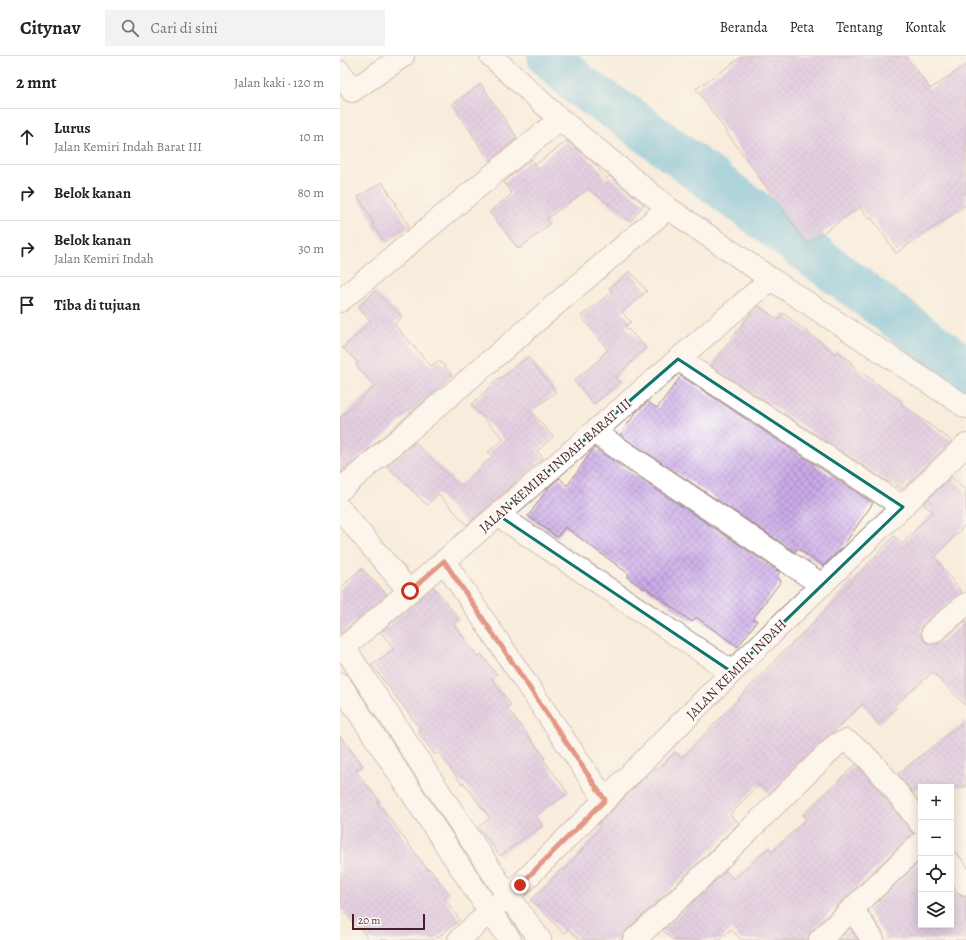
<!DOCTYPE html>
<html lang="id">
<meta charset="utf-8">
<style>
:root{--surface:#fff;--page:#f2f2f2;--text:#222;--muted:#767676;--line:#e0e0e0}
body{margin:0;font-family:Alegreya,serif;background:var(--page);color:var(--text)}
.controls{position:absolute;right:12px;bottom:12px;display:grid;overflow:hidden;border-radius:0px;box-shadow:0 2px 10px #0003}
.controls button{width:36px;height:36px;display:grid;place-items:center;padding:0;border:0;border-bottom:1px solid var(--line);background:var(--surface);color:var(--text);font:20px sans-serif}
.scale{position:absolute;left:12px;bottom:10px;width:73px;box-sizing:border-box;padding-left:4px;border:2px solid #4a1f2b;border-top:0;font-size:11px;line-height:14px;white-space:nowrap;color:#4a1f2b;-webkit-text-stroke:3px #fdfcf7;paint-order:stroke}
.stop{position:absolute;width:12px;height:12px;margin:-9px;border:3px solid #c8321e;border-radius:50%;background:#fff}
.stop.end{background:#c8321e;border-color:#fff;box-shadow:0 1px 4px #0008}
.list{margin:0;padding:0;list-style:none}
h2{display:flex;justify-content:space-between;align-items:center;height:52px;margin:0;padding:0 16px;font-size:17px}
h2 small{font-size:13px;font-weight:400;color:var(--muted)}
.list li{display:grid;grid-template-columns:26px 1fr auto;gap:12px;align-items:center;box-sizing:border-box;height:56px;padding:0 16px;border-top:1px solid var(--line)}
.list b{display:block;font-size:15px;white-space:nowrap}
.list p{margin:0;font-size:13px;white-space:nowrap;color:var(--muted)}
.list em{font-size:13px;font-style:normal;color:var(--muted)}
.icon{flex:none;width:22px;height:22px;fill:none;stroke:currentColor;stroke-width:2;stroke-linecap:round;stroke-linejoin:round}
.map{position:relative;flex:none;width:626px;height:884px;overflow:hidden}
header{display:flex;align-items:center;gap:24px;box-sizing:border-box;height:56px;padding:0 20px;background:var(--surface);border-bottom:1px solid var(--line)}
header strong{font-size:19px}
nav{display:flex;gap:22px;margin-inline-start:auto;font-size:14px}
.search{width:280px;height:36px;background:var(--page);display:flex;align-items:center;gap:10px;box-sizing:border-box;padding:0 14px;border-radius:0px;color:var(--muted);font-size:15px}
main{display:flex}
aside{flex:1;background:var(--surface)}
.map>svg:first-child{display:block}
</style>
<header>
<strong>Citynav</strong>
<div class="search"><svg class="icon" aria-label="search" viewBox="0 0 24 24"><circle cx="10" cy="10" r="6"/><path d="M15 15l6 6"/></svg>Cari di sini</div>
<nav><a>Beranda</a><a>Peta</a><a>Tentang</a><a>Kontak</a></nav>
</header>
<main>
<aside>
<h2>2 mnt<small>Jalan kaki · 120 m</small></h2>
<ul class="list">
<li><svg class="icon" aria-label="ahead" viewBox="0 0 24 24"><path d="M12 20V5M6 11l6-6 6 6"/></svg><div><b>Lurus</b><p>Jalan Kemiri Indah Barat III</p></div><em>10 m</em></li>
<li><svg class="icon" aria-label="right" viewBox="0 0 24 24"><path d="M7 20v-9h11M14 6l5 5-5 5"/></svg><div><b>Belok kanan</b></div><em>80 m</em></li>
<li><svg class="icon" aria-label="right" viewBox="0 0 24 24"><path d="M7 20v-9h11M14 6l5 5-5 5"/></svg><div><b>Belok kanan</b><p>Jalan Kemiri Indah</p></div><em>30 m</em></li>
<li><svg class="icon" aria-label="arrive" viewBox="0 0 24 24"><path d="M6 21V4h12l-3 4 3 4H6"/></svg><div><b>Tiba di tujuan</b></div></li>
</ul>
</aside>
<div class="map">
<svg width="626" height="884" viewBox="0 0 626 884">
<defs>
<pattern id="building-cross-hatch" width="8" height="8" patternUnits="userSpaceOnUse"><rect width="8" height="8" fill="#caaae7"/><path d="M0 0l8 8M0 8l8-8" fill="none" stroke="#a68abb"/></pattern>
</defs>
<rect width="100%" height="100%" fill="#fdfcf7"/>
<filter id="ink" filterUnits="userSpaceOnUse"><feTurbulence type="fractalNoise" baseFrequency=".025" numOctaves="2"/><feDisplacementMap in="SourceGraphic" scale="8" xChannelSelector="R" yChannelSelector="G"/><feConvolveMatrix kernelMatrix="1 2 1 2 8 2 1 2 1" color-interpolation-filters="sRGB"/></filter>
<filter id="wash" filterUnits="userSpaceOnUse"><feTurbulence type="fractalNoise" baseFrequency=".012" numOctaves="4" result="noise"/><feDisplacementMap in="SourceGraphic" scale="16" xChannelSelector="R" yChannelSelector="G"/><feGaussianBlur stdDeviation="0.9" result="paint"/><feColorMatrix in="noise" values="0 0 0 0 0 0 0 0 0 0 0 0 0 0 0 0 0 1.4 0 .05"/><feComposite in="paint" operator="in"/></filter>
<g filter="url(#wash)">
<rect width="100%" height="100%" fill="#f8eddc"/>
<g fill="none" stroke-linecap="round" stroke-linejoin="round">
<polyline stroke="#5ab7d9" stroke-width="44" points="209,0 239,29 286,60 626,313"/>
</g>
<g id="blocks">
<g fill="url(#building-cross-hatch)">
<polygon points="403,0 566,0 590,33 626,9 626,149 556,197 532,162 529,163 520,151 467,188 356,33"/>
<polygon points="141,28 177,82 150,105 112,48"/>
<polygon points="227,85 257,110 266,123 269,120 304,148 291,165 249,133 206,163 210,168 179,193 149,156 172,138 164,126 191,103 195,109"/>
<polygon points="42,126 56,148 55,149 69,170 45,186 32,168 34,167 18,141"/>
<polygon points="290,215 307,235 282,256 291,266 285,270 306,292 275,322 281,326 254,348 234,325 262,301 261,300 268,294 241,260 272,236 269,232"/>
<polygon points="35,235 62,261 54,268 91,310 99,304 112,319 82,347 0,418 0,362 35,330 16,309 18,307 3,292 31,265 18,252"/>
<polygon points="419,250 438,264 443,257 495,298 497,295 512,306 510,308 562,346 561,348 612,385 562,433 549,424 548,426 371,310 411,257"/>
<polygon points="188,301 216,336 191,355 213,381 197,395 203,402 127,469 98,438 87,449 47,410 75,386 119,430 152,401 148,396 164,383 131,349 160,321 161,322"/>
<polygon points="341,320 533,447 501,493 483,510 457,492 455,496 280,379 297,355 308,346 317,352"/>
<polygon points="254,392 440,516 436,521 441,525 413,563 417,565 398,591 356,561 352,566 305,531 304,533 287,521 289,518 225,471 217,481 188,460 209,431 220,422 227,430"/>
<polygon points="611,421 626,435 626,468 595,501 622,537 585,566 581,571 581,578 583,584 588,588 596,588 601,586 626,564 626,650 593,616 554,650 556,652 539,668 522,648 494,676 487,680 429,737 419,728 390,759 399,767 333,831 286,875 281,884 240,884 228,873 224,877 191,844 223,812 225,814 261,771 258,768 314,712 317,715 335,696 342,702 440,599 473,567 554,480 562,488 593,455 583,448"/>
<polygon points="21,512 47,538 0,578 0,533"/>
<polygon points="94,531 119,563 113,567 138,601 141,598 157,619 152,623 171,649 167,652 205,702 203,703 228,737 196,760 203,769 160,800 139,771 150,762 124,727 122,728 98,696 95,699 78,676 81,674 32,609 54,593 41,576"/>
<polygon points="626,664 626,731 579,731 572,736 558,718"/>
<polygon points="0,680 23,710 16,715 39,745 37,746 60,776 60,777 88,814 90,813 109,838 104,842 120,864 94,884 29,884 19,871 17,872 0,850"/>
<polygon points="516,708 536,731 573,777 471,875 468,880 468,884 401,884 391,873 380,884 333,884 323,874 386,815 394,823 426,794 429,792 432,796 466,763 462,759"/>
<polygon points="581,804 581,869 611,869 611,829 621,839 626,840 626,884 545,884 543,877 528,855"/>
<polygon points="510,872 518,884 498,884"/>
</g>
</g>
</g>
<g filter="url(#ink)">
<use href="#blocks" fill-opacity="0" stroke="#a18684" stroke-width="1"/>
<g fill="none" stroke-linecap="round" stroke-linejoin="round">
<defs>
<g id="minor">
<polyline points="151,0 220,63 328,152 431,223 626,351"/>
<polyline points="0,16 12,35 63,0"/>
<polyline points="0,245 220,63"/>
<polyline points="338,303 563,451"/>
<polyline points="254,376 482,529"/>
<polyline points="0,434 328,152"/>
<polyline points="0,453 69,535"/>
<polyline points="158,459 392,616"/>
<polyline points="104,505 265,744"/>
<polyline points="593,576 626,548"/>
<polyline points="4,591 162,831 200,884"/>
<polyline points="0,595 431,223"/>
<polyline points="0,628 144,847 170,884"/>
<polyline points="611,808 626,828"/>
<polyline points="512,853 533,884"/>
<polyline points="119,884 158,848 180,829 392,616 626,389"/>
<path d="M294,884L342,840L496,689L506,685C531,698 563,745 581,768"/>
<polyline points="480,884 581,787"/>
</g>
</defs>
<use href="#minor" stroke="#a18684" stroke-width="24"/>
<use href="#minor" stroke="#fff" stroke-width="22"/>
</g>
</g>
<g fill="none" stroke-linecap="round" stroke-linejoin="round" filter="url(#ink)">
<polyline stroke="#c8321e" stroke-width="5" points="70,535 104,505 265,744 180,829"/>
</g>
<path d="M0 0H626V884H0ZM338,303L563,451L392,616L158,459Z" fill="#f8eddc" fill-opacity=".55" fill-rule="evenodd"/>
<path fill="none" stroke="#0f766e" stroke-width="3" stroke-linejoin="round" d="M338,303L563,451L392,616L158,459Z"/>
<g text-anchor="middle" stroke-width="4" stroke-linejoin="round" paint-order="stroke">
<g font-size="14" fill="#4a1f2b" stroke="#fdfcf7">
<text transform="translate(215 409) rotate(-41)" y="5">JALAN KEMIRI INDAH BARAT III</text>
<text transform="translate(396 613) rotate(-45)" y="5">JALAN KEMIRI INDAH</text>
</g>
</g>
</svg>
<div class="controls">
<button>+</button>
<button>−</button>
<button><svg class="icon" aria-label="locate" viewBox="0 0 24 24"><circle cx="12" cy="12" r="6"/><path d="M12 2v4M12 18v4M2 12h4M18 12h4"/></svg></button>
<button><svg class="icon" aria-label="layers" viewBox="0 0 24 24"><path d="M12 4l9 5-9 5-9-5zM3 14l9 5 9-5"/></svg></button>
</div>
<div class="scale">20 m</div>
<div class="stop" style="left:70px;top:535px"></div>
<div class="stop end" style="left:180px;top:829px"></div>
</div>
</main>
